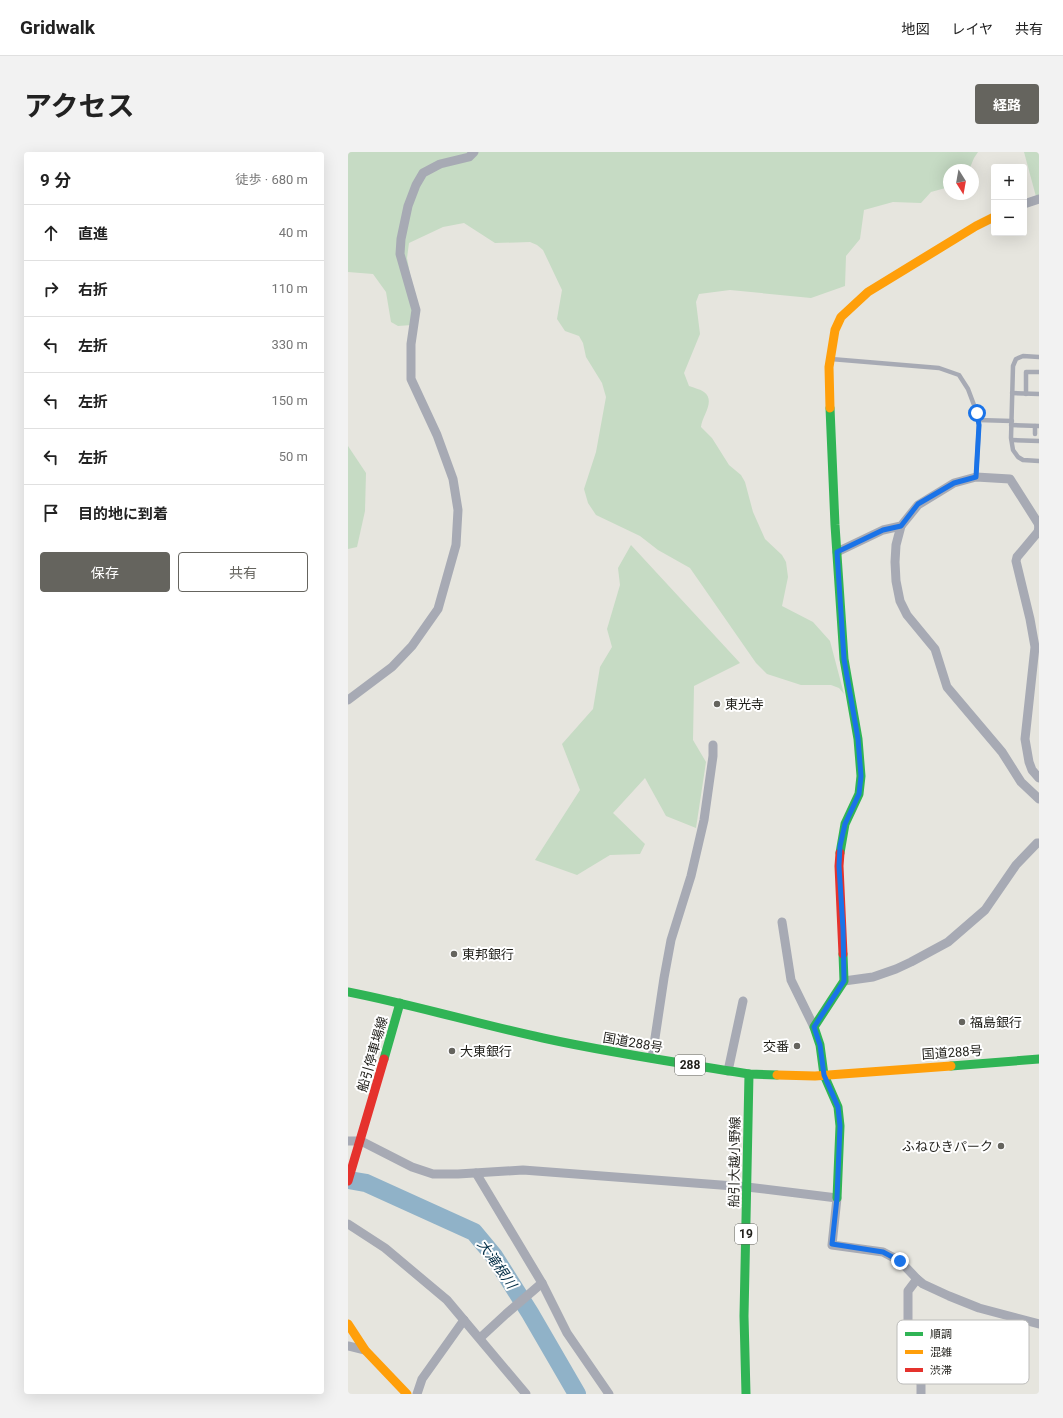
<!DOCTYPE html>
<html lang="ja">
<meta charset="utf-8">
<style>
:root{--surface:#fff;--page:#f2f2f2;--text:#222;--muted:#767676;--line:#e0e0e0;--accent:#65645e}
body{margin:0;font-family:Roboto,"Noto Sans JP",sans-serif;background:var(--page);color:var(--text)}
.controls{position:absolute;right:12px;top:12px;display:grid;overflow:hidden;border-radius:4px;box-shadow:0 4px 16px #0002}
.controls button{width:36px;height:36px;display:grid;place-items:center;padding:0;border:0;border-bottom:1px solid var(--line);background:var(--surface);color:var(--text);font:20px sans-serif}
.compass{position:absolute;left:595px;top:12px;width:36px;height:36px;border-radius:50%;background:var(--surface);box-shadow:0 4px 16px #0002;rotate:169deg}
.stop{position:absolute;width:12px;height:12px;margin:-9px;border:3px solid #1a73e8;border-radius:50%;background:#fff}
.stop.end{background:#1a73e8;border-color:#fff;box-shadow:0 1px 4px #0008}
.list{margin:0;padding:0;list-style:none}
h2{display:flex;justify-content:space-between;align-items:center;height:52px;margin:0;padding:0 16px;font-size:17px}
h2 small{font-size:13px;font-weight:400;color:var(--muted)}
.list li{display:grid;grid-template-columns:26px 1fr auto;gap:12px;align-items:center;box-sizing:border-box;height:56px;padding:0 16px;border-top:1px solid var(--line)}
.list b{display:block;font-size:15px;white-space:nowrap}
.list em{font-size:13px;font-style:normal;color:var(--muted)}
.actions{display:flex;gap:8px;padding:12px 16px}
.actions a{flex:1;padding:9px 0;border:1px solid var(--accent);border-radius:4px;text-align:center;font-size:14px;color:var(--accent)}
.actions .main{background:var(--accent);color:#fff}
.icon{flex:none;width:22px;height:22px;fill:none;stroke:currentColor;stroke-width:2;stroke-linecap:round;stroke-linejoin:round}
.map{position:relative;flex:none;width:691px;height:1242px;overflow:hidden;border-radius:4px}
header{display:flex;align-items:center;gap:24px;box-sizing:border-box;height:56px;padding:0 20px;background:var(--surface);border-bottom:1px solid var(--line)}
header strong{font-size:19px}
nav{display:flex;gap:22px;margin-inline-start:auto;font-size:14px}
.intro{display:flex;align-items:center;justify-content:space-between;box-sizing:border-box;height:96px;padding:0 24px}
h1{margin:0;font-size:28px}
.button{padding:10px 18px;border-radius:4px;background:var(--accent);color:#fff;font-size:14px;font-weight:700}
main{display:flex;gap:24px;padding:0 24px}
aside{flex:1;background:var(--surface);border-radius:4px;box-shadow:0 4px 16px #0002}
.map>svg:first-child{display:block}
</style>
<header>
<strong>Gridwalk</strong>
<nav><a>地図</a><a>レイヤ</a><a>共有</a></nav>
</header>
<div class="intro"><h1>アクセス</h1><a class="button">経路</a></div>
<main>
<aside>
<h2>9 分<small>徒歩 · 680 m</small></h2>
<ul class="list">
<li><svg class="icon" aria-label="ahead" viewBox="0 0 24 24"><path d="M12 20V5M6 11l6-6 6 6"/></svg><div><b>直進</b></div><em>40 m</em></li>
<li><svg class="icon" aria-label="right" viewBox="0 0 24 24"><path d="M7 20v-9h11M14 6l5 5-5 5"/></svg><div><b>右折</b></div><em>110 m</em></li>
<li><svg class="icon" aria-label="left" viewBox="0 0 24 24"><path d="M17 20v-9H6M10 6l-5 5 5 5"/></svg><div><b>左折</b></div><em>330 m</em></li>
<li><svg class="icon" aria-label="left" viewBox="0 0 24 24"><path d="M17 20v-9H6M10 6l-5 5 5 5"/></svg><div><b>左折</b></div><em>150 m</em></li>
<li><svg class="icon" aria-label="left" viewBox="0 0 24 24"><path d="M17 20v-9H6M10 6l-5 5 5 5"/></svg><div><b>左折</b></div><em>50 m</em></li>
<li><svg class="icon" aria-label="arrive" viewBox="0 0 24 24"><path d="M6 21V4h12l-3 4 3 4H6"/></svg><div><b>目的地に到着</b></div></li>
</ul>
<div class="actions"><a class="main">保存</a><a>共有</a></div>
</aside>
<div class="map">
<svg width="691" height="1242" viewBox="0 0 691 1242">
<rect width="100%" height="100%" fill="#e6e5de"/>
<g fill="#c6dbc4">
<path d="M0,0H630L626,6L621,18H601V35L583,40L573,51L545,50L516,58L512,87L498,104L497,134L463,146L382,138L351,142L348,150L352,182L336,221L341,234C346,236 352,237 356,240C368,249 354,264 353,275L364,286L381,313L393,323L397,330L405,360L417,387L434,403L438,410L440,425L434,454L465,470L482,489L496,542L491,536L483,533H453L419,522L408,511L342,416L310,398L292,384L248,363L240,351L236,337L248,300L258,245L254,231L238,205L235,191L231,184L217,179L209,167L214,138L195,98L189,93L182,90L147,91L116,71L95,75L61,91L59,106L69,160L64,173L50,174L43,170L38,140L25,122L0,120Z"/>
<polygon points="676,0 691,0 691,52 690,52"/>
<polygon points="0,294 18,321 17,359 9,395 0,397"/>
<polygon points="283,393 392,511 346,534 345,588 358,610 348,676 318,664 297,626 265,661 297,692 292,702 262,703 229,723 187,708 232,638 214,592 245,557 252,515 264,495 259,477 272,433 270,416"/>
</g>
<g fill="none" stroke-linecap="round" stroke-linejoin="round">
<polyline stroke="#90b2c8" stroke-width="18" points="0,1028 18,1031 126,1080 146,1104 182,1161 229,1242"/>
<g stroke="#a7aab4" stroke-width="4.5">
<polyline points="691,205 675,204 668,207 665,214 663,286 665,298 670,305 675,308 691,309"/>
<polyline points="483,207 591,216 611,223 620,237 629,261 631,273 628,325"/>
<polyline points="664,241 691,242"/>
<polyline points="678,242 678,220 691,220"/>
<polyline points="630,268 664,269"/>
<polyline points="663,273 691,274"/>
<polyline points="687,282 687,274"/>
<polyline points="664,288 691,289"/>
</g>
<g stroke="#a7aab4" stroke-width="9">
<polyline points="676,52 691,47"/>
<polyline points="553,374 548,393 547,410 548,429 552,449 559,463 587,497 599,535 654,600 673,630 691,647"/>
<polyline points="691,375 690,380 669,405 668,409 682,467 687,495 677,587 681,610 684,618 691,626"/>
<polyline points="489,400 535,378 553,374 570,353 606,331 628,325 662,327 690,371 691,375"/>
<polyline points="0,548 44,515 64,494 90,457 108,393 110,358 105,327 89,283 63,227 63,192 68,158 52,102 53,87 60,54 68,33 75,21 92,12 121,5 126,0"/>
<polyline points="434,770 443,828 466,875"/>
<polyline points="496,829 525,825 548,817 563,810 600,790 637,758 668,713 689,691 691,691"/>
<polyline points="304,906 316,826 323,788 343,724 356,668 365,604 365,593"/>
<polyline points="380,919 395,849"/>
<polyline points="0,989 13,989 64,1015 85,1022 110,1022 175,1018 399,1035 489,1046 484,1093 535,1100 552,1109 569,1127 575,1132 601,1144 631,1156 691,1172"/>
<polyline points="128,1021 194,1131 219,1181 261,1242"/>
<polyline points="0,1072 37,1096 99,1148 178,1242"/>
<polyline points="569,1127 560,1139 560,1177 567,1188 573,1233 573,1242"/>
<polyline points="132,1186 158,1162 194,1131"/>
<polyline points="0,1194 17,1198"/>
<polyline points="69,1242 74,1227 116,1168"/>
</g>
<g stroke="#30b455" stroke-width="9">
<polyline points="482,256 487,373 496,507 510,587 513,624 511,642 497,672 492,701"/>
<path d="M0,840C66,853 130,872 195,886C263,901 332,911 401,922L429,923"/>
<polyline points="36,907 52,851"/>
<polyline points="603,914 691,907"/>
<polyline points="489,1046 492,974 490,955 476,923 472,893 466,875 496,829 495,802"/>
<polyline points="398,1242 396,1164 401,922"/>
</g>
<g stroke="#ff9f0a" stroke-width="9">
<polyline points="482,256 481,215 487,178 493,165 520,140 628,74 646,65"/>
<polyline points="429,923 467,924 603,914"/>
<polyline points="0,1172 17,1198 59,1242"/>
</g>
<g stroke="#e5322d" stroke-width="9">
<polyline points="492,701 491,714 495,802"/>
<polyline points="0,1029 36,907"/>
</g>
</g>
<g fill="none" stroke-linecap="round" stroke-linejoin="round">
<polyline stroke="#1a73e8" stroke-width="5" points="552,1109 535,1100 484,1092 489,1046 492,974 490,955 476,923 472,893 466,875 496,829 495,777 491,714 492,694 497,672 511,642 513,624 510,587 496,507 489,400 535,378 553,374 570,352 606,331 628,325 631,273 629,261"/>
</g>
<g fill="#65645e" stroke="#fff" stroke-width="1.5">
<circle cx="369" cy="552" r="4"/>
<circle cx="106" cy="802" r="4"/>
<circle cx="614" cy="870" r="4"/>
<circle cx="449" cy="894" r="4"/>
<circle cx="104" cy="899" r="4"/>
<circle cx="653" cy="994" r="4"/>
</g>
<g text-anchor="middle" stroke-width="4" stroke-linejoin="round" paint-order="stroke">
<g fill="#fff" stroke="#62625e" stroke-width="1">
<rect x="327" y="903" width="30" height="20" rx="3"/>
<rect x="387" y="1072" width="22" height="20" rx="3"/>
</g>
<g font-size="12" font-weight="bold" fill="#1f1e19">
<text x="342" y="917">288</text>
<text x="398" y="1086">19</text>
</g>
<g font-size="13" fill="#1f1e19" stroke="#fff" text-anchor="start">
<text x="377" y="557">東光寺</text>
<text x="114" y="807">東邦銀行</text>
<text x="622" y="875">福島銀行</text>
<text x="441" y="899" text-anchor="end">交番</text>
<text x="112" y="904">大東銀行</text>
<text x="645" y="999" text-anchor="end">ふねひきパーク</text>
</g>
<g font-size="13" fill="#1f1e19" stroke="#fff">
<text transform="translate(285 890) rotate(10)" y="5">国道288号</text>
<text transform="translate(604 900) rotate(-4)" y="5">国道288号</text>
<text transform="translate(24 902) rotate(-74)" y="5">船引停車場線</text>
<text transform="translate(386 1010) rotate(-89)" y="5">船引大越小野線</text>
</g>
<g font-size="14" font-style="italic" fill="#042e46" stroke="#fff">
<text transform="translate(149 1112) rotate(55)" y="5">大滝根川</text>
</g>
</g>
<rect x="549" y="1168" width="132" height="64" rx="6" fill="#fff" stroke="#bcbcba" stroke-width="1"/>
<rect x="557" y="1180" width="18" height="4" fill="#30b455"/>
<rect x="557" y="1198" width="18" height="4" fill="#ff9f0a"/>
<rect x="557" y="1216" width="18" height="4" fill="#e5322d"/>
<g font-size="11" fill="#1f1e19">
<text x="582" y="1186">順調</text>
<text x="582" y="1204">混雑</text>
<text x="582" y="1222">渋滞</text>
</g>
</svg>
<div class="controls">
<button>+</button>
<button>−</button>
</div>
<svg class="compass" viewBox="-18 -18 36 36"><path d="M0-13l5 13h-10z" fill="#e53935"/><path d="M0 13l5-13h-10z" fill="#767676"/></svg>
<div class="stop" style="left:629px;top:261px"></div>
<div class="stop end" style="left:552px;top:1109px"></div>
</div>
</main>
